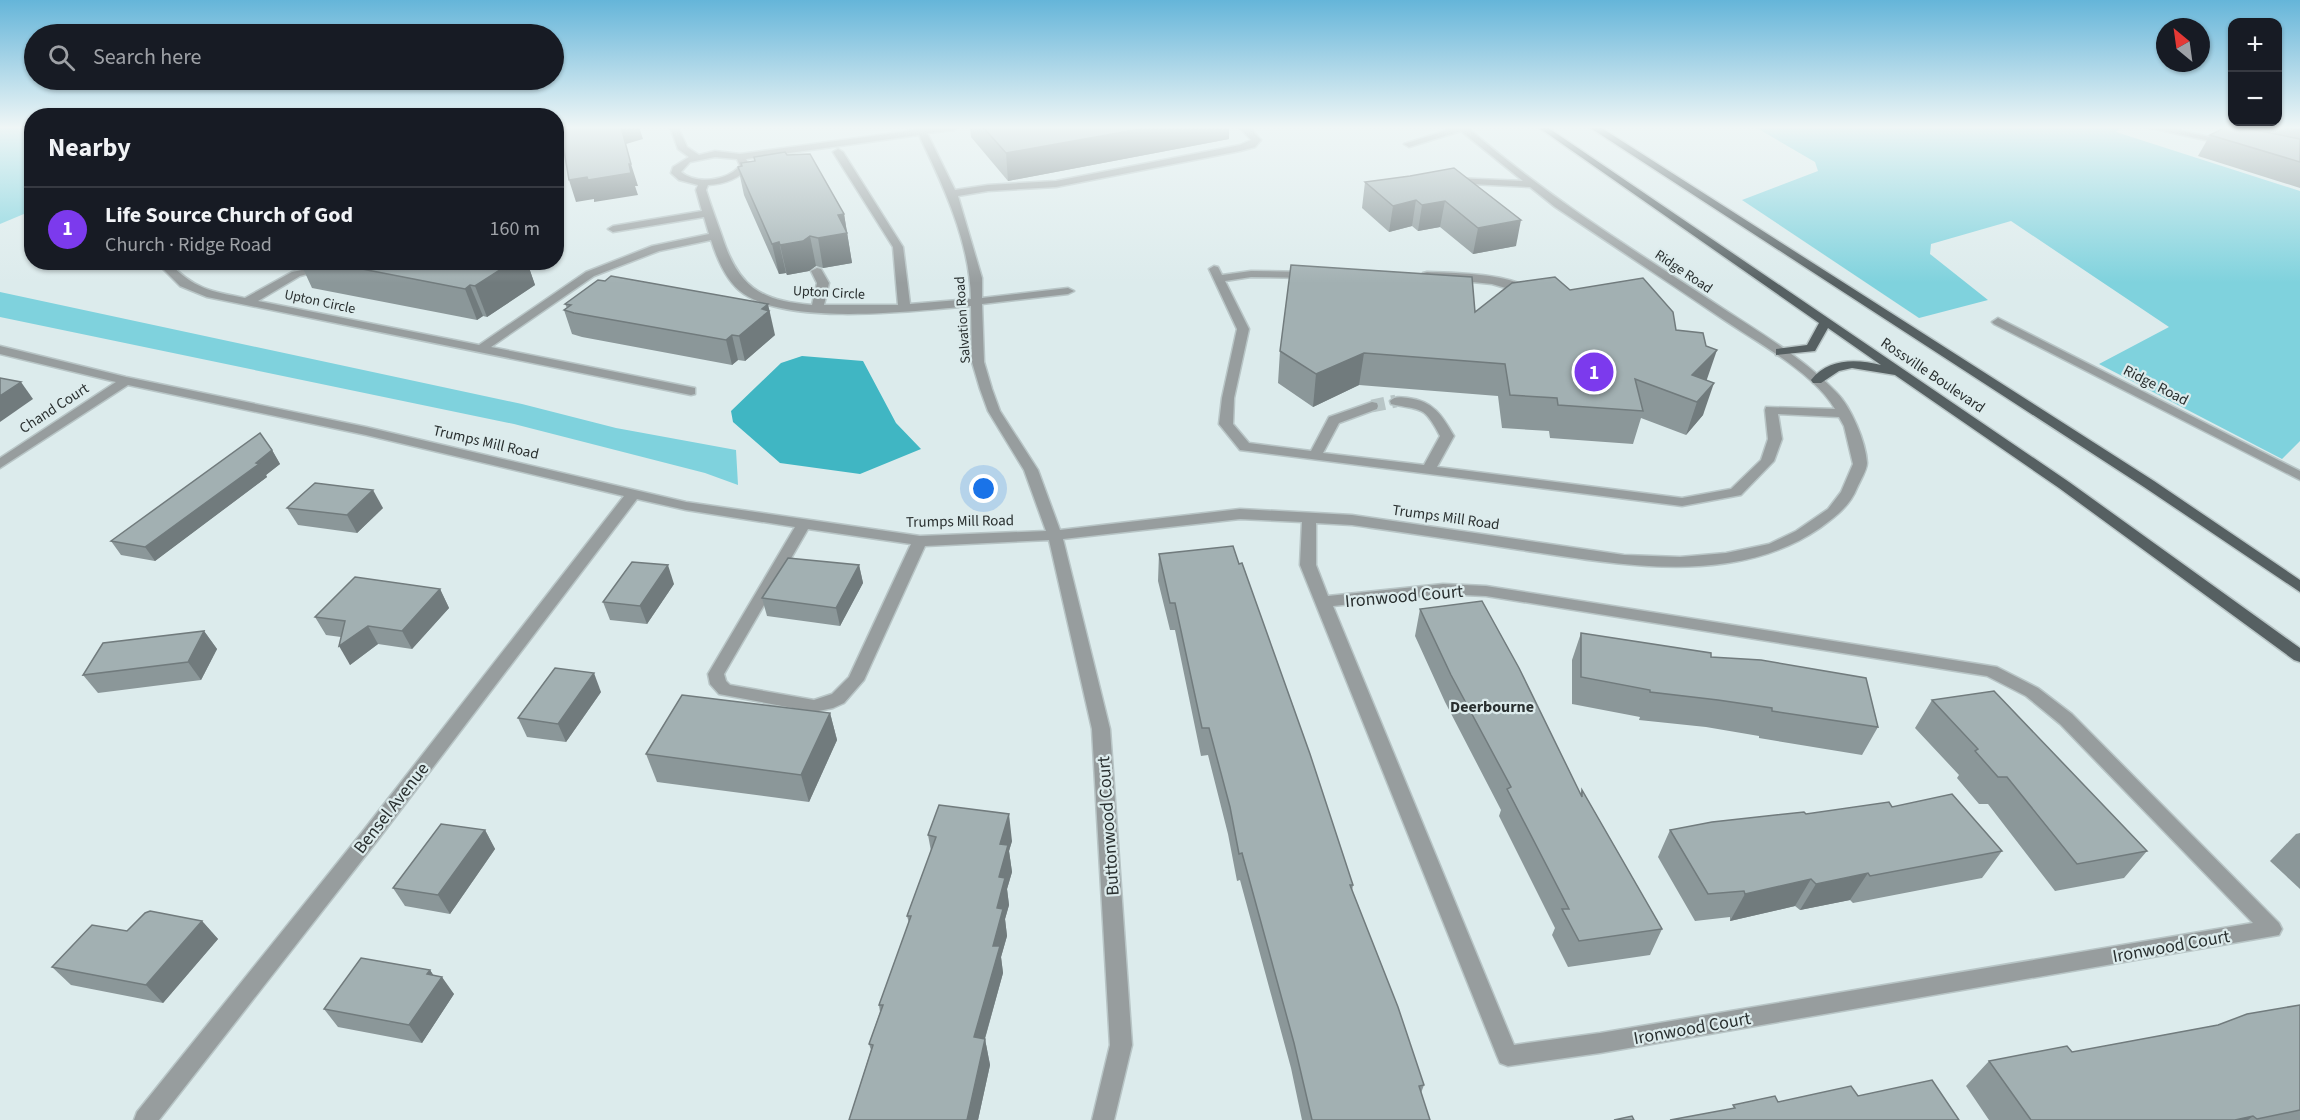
<!DOCTYPE html>
<meta charset="utf-8">
<style>
:root{--surface:#171b24;--page:#20242c;--text:#f1f3f6;--muted:#9ea1a6;--line:#363941;--accent:#7c3aed}
body{margin:0;font-family:"Source Sans 3",sans-serif;background:var(--page);color:var(--text)}
.controls{position:absolute;right:18px;top:18px;display:grid;overflow:hidden;border-radius:12px;box-shadow:0 2px 4px #0004}
.controls button{width:54px;height:54px;display:grid;place-items:center;padding:0;border:0;border-bottom:2px solid var(--line);background:var(--surface);color:var(--text);font:30px sans-serif}
.compass{position:absolute;left:2156px;top:18px;width:54px;height:54px;border-radius:50%;background:var(--surface);box-shadow:0 2px 4px #0004;rotate:331deg}
.you{position:absolute;left:984px;top:489px;width:21px;height:21px;margin:-15px;border:4px solid #fff;border-radius:50%;background:#1a73e8;box-shadow:0 0 0 9px #1a73e833}
.badge{display:grid;place-items:center;width:39px;height:39px;border-radius:50%;background:var(--accent);color:#fff;font-size:20px;font-weight:700}
.pin{position:absolute;translate:-50% -50%;border:3px solid #fff;box-shadow:0 2px 6px #0006}
.list{margin:0;padding:0;list-style:none}
h2{display:flex;justify-content:space-between;align-items:center;height:78px;margin:0;padding:0 24px;font-size:26px}
h2 small{font-size:20px;font-weight:400;color:var(--muted)}
.list li{display:grid;grid-template-columns:39px 1fr auto;gap:18px;align-items:center;box-sizing:border-box;height:84px;padding:0 24px;border-top:2px solid var(--line)}
.list b{display:block;font-size:22px;white-space:nowrap}
.list p{margin:0;font-size:20px;white-space:nowrap;color:var(--muted)}
.list em{font-size:20px;font-style:normal;color:var(--muted)}
.icon{flex:none;width:33px;height:33px;fill:none;stroke:currentColor;stroke-width:2;stroke-linecap:round;stroke-linejoin:round}
.map{position:relative;flex:none;width:2300px;height:1120px;overflow:hidden}
.search{position:absolute;background:var(--surface);box-shadow:0 2px 4px #0004;left:24px;top:24px;width:540px;height:66px;display:flex;align-items:center;gap:15px;box-sizing:border-box;padding:0 21px;border-radius:33px;color:var(--muted);font-size:22px}
.panel{position:absolute;background:var(--surface);box-shadow:0 2px 4px #0004;left:24px;top:108px;width:540px;height:162px;border-radius:24px}
.map>svg:first-child{display:block}
</style>
<div class="map">
<svg width="2300" height="1120" viewBox="0 0 2300 1120">
<rect width="100%" height="100%" fill="#dcebec"/>
<g fill="#7fd2dd">
<polygon points="0,127 32,127 31,211 0,224"/>
<polygon points="1755,127 2121,127 2116,132 2300,191 2300,441 2282,459 2099,364 2169,327 2011,221 1931,244 1930,254 1988,300 1919,318 1742,200 1818,171 1815,162"/>
<polygon points="0,292 522,404 616,428 736,450 738,485 705,473 514,424 0,317"/>
</g>
<polygon fill="#40b6c3" points="802,356 863,361 896,423 921,449 860,474 780,463 733,422 731,411 781,363"/>
<g fill="none" stroke-linecap="round" stroke-linejoin="round">
<polyline stroke="#b8c5c6" stroke-width="13" stroke-dasharray="13 7" stroke-linecap="butt" points="1372,406 1396,401"/>
<defs>
<g id="minor">
<path d="M670,127H678L687,147L699,155L715,151L740,154L938,127H958L954,130L927,133L955,190L988,185L1056,181L1240,145L1251,140L1239,127H1249L1261,140L1255,147L1240,151L1056,187L988,191L958,196L982,278V298L1068,288L1074,291L1068,294L982,304L984,362L992,389L1000,411L1038,470L1060,530L1240,509L1352,515L1624,555L1680,557L1726,553L1769,544L1796,531L1828,509L1841,492L1853,464L1844,426L1839,417L1778,414L1782,439L1774,461L1741,495L1682,506L1240,450L1219,424L1222,398L1237,329L1209,269L1214,266L1218,267L1222,275L1251,271L1310,272L1316,275L1310,278L1251,277L1225,281L1249,329L1234,398L1233,424L1249,443L1311,451L1329,417L1372,402L1377,403L1378,406L1377,409L1339,423L1323,453L1424,465L1440,436C1424,405 1422,411 1391,404L1390,401C1395,396 1400,397 1408,398C1433,401 1442,415 1454,436L1437,467L1682,498L1731,489L1761,460L1768,439L1765,410L1766,407L1835,409C1814,373 1758,343 1724,320C1668,282 1612,245 1555,207L1530,187L1451,183L1449,181L1454,178L1523,181L1461,131L1409,147L1404,144L1457,127H1467C1542,193 1629,247 1713,302C1755,330 1802,356 1837,393C1851,407 1866,442 1867,463C1867,470 1860,481 1857,488C1850,506 1835,517 1820,528C1733,588 1618,564 1521,550C1465,541 1408,533 1352,525L1316,523V565L1328,596L1443,584L1486,586L1997,667L2038,688L2072,714L2279,923L2282,929L2279,935L1600,1053L1508,1066L1500,1063L1497,1056L1300,565L1302,522L1240,519L1063,539L1110,729L1132,1045L1114,1120H1092L1110,1045L1092,729L1049,540L925,546L864,680L844,703L833,708L814,712L719,694L710,684L708,674L795,527L686,510L637,499L377,841L159,1120H134L137,1112L363,831L624,496L366,435L128,385L0,468V458L116,382L0,354V346L126,377L366,427L686,502L920,536L1046,531L1024,470L988,411L980,389L972,362L971,306C914,311 792,326 744,294C727,283 717,259 711,240L659,251L594,276L491,347L695,388V394L691,395L207,297L180,286L156,262H168C195,289 209,291 245,298L292,272L326,265V269L300,276L258,301L479,345L586,272L652,246L709,234L704,217L613,232L608,229L613,226L702,211L696,190L698,185L679,180L671,173L673,167L689,157L678,149ZM919,135C943,185 970,242 971,299L910,304L903,247L843,152L838,149L833,152L893,247L898,305H824L829,283L821,269L817,268L811,271L817,283L812,305C759,301 738,286 722,236C717,222 711,206 706,190L708,185C725,184 739,179 750,166L746,159ZM715,157L737,159L740,166C726,181 697,185 681,172L690,162ZM808,529L911,544L849,677L832,694L814,700L730,685L726,681L724,674ZM1443,594L1486,596L1987,676L2026,696L2060,724L2253,923L1600,1033L1514,1045L1333,606Z"/>
<polygon points="2146,127 2163,127 2233,142 2228,145"/>
<path d="M1427,272C1455,273 1513,273 1535,292L1529,295L1492,284L1423,277V273Z"/>
<polygon points="1998,318 2300,471 2300,480 1994,324 1992,322"/>
</g>
<g id="major">
<path d="M1538,127H1547L2069,482L2300,648V662L2294,660L2059,488L1895,375L1852,368L1839,371L1821,383H1813L1811,380C1829,358 1856,359 1881,365L1828,328L1815,351L1776,355V349L1807,345L1819,323Z"/>
<polygon points="1589,127 1600,127 2154,481 2300,580 2300,592 2144,487"/>
</g>
</defs>
<use href="#minor" stroke="#b8c5c6" stroke-width="3"/>
<use href="#major" stroke="#b8c5c6" stroke-width="3"/>
<use href="#minor" fill="#979d9e" fill-rule="evenodd"/>
<use href="#major" fill="#566062" fill-rule="evenodd"/>
</g>
<g fill="#8b9799">
<polygon points="970,127 1229,127 1229,139 1008,181 971,137"/>
<polygon points="2226,127 2300,127 2300,188 2198,156 2210,135"/>
<polygon points="787,155 844,214 852,263 823,268 816,266 809,271 787,275 786,273 779,274 744,195 738,167 754,161 754,157"/>
<polygon points="1410,176 1516,246 1473,254 1440,227 1418,231 1412,226 1389,232 1362,208 1365,182"/>
<polygon points="300,262 527,262 535,285 487,317 483,316 477,320 312,288"/>
<polygon points="1570,290 1676,330 1707,380 1703,415 1686,435 1641,418 1633,444 1550,438 1549,431 1502,428 1498,396 1359,385 1313,407 1278,383 1280,351 1475,312"/>
<polygon points="565,304 775,335 745,361 738,360 732,365 582,337 572,334 564,310 567,308"/>
<polygon points="272,450 280,464 266,475 267,477 155,561 121,555 111,541"/>
<polygon points="287,508 383,508 357,533 298,525"/>
<polygon points="1159,554 1353,885 1352,891 1424,1085 1421,1093 1430,1120 1302,1120 1291,1068 1240,880 1237,881 1228,834 1208,755 1201,756 1175,630 1170,630 1158,581"/>
<polygon points="859,565 863,583 840,626 767,616 762,598"/>
<polygon points="674,584 647,624 610,620 603,602"/>
<polygon points="440,589 449,608 412,649 378,644 350,665 341,637 326,635 315,617"/>
<polygon points="1420,609 1580,794 1582,790 1662,929 1650,955 1568,967 1552,935 1555,928 1499,816 1501,810 1445,702 1415,636"/>
<polygon points="204,631 217,649 201,680 98,693 83,675"/>
<polygon points="1581,633 1711,657 1878,727 1862,755 1759,738 1759,736 1706,727 1639,720 1640,717 1572,704 1572,660"/>
<polygon points="601,692 566,742 527,737 518,718"/>
<polygon points="1932,700 2147,851 2124,878 2055,891 1988,804 1979,804 1957,778 1959,775 1915,728"/>
<polygon points="830,713 837,740 809,802 657,782 646,754"/>
<polygon points="1892,807 2002,851 1982,878 1853,903 1850,900 1800,910 1795,906 1730,921 1730,917 1695,921 1658,857 1670,830 1806,814"/>
<polygon points="485,830 495,849 450,914 405,906 393,888"/>
<polygon points="2300,833 2300,889 2270,861 2296,834"/>
<polygon points="928,835 1012,841 1009,851 1012,872 1007,889 1009,905 1005,919 1007,936 1001,957 1003,973 985,1039 990,1065 978,1120 849,1120 871,1050 869,1044 880,1012 879,1005 909,923 907,916 931,851"/>
<polygon points="202,921 218,939 163,1003 71,985 52,967 127,931"/>
<polygon points="430,970 433,975 454,994 422,1043 338,1027 324,1009"/>
<polygon points="2300,1005 2300,1120 1989,1120 1966,1086 1989,1061 2072,1052 2218,1025"/>
</g>
<g fill="#717b7d">
<polygon points="621,127 639,127 643,139 626,144"/>
<polygon points="1151,127 1229,127 1229,139 1008,181 1006,153"/>
<polygon points="631,164 638,186 635,186 638,195 594,202 594,199 576,202 569,180"/>
<polygon points="1416,200 1412,226 1389,232 1393,206"/>
<polygon points="1445,201 1440,227 1418,231 1422,205"/>
<polygon points="844,214 852,263 823,268 818,238 838,215"/>
<polygon points="1521,220 1516,246 1473,254 1478,228"/>
<polygon points="810,236 816,266 809,271 787,275 780,245"/>
<polygon points="779,242 786,273 779,274 772,244"/>
<polygon points="227,262 275,262 255,266 254,264 234,267 233,264 228,265"/>
<polygon points="512,262 527,262 535,285 487,317 475,286"/>
<polygon points="470,285 483,316 477,320 465,289"/>
<polygon points="768,304 775,335 745,361 739,336 762,309"/>
<polygon points="732,335 738,360 732,365 726,340"/>
<polygon points="1717,350 1706,382 1692,375"/>
<polygon points="1364,353 1359,385 1313,407 1316,374"/>
<polygon points="21,382 33,399 0,422 0,396"/>
<polygon points="1714,383 1703,415 1686,435 1697,402"/>
<polygon points="272,450 280,464 266,475 267,477 155,561 145,547"/>
<polygon points="373,490 383,508 357,533 347,515"/>
<polygon points="668,565 674,584 647,624 640,606"/>
<polygon points="859,565 863,583 840,626 836,608"/>
<polygon points="440,589 449,608 412,649 402,631"/>
<polygon points="368,626 378,644 350,665 339,646"/>
<polygon points="204,631 217,649 201,680 188,662"/>
<polygon points="594,673 601,692 566,742 558,724"/>
<polygon points="830,713 837,740 809,802 801,775"/>
<polygon points="1009,814 1012,841 1009,851 1012,872 1007,889 1009,905 1005,919 1007,936 1001,957 1003,973 978,1063 974,1037 993,946 997,908 1000,844"/>
<polygon points="485,830 495,849 450,914 438,895"/>
<polygon points="1868,873 1850,900 1800,910 1816,884"/>
<polygon points="1811,879 1795,906 1730,921 1745,894"/>
<polygon points="202,921 218,939 163,1003 146,985"/>
<polygon points="430,970 438,982 442,977 454,994 422,1043 409,1025 427,974"/>
<polygon points="985,1039 990,1065 978,1120 967,1120"/>
<polygon points="2253,1116 2248,1120 2235,1120"/>
</g>
<g fill="#a2b0b2" stroke="#717b7d" stroke-width="1.5">
<polygon points="560,127 621,127 631,164 629,164 631,173 588,180 587,177 569,180"/>
<polygon points="983,127 1151,127 1006,153"/>
<polygon points="2226,127 2240,127 2300,139 2300,162 2210,135"/>
<polygon points="2284,127 2300,127 2300,130"/>
<polygon points="785,152 787,155 810,154 844,214 838,215 847,233 818,238 810,236 803,241 780,245 779,242 772,244 738,167 742,166 741,163 755,161 754,157"/>
<polygon points="1454,168 1521,220 1478,228 1445,201 1422,205 1416,200 1393,206 1365,182 1410,176"/>
<polygon points="326,262 512,262 475,286 470,285 465,289"/>
<polygon points="1291,265 1472,277 1475,312 1512,283 1555,277 1570,290 1643,278 1673,312 1676,330 1703,333 1706,346 1717,350 1692,375 1714,383 1697,402 1635,379 1643,411 1558,405 1557,398 1510,395 1505,364 1364,353 1316,374 1280,351"/>
<polygon points="611,276 768,304 762,309 769,311 739,336 732,335 726,340 574,313 564,310 571,305 565,304 598,280 605,281"/>
<polygon points="0,378 21,382 0,396"/>
<polygon points="260,433 272,450 256,463 259,464 145,547 111,541"/>
<polygon points="315,483 373,490 347,515 287,508"/>
<polygon points="1233,546 1239,564 1242,563 1310,754 1353,885 1350,885 1398,1007 1424,1085 1419,1086 1430,1120 1312,1120 1294,1043 1242,853 1239,854 1230,807 1209,728 1202,728 1175,603 1170,603 1159,554"/>
<polygon points="788,558 859,565 836,608 762,598"/>
<polygon points="632,562 668,565 640,606 603,602"/>
<polygon points="355,577 440,589 402,631 368,626 339,646 345,621 315,617"/>
<polygon points="1482,601 1519,668 1582,797 1582,790 1662,929 1579,941 1562,909 1569,909 1507,789 1511,787 1451,675 1420,609"/>
<polygon points="204,631 188,662 83,675 103,643"/>
<polygon points="1581,633 1711,653 1711,657 1761,660 1866,678 1878,727 1772,711 1772,708 1718,700 1650,692 1650,690 1581,677"/>
<polygon points="555,668 594,673 558,724 518,718"/>
<polygon points="1994,691 2147,851 2077,864 2007,777 1998,777 1975,751 1978,749 1932,700"/>
<polygon points="682,695 830,713 801,775 646,754"/>
<polygon points="1952,794 2002,851 1870,876 1868,873 1816,884 1811,879 1745,894 1744,891 1708,894 1670,830 1712,822 1804,812 1806,814 1889,802 1892,807"/>
<polygon points="939,805 1009,814 1000,844 1008,845 999,877 1005,878 997,908 1003,909 993,946 1000,946 974,1037 985,1039 967,1120 849,1120 873,1045 869,1044 883,1005 879,1005 911,916 907,916 936,837 928,835"/>
<polygon points="441,824 485,830 438,895 393,888"/>
<polygon points="150,911 202,921 146,985 52,967 92,925 127,931 145,913"/>
<polygon points="361,958 430,970 427,974 442,977 409,1025 324,1009"/>
<polygon points="2300,1005 2300,1110 2257,1119 2253,1116 2235,1120 2031,1120 1989,1061 2067,1046 2072,1052 2218,1025 2247,1014"/>
<polygon points="1932,1080 1959,1120 1670,1120 1735,1108 1733,1105 1775,1096 1778,1102 1851,1086 1858,1096"/>
<polygon points="1632,1116 1634,1120 1614,1120"/>
</g>
<linearGradient id="sky" x2="0" y2="1"><stop stop-color="#65b5d9"/><stop offset="0.45" stop-color="#eff6f6"/><stop offset="1" stop-color="#eff6f6" stop-opacity="0"/></linearGradient>
<rect width="2300" height="283" fill="url(#sky)"/>
<g text-anchor="middle" stroke-width="4.5" stroke-linejoin="round" paint-order="stroke">
<g font-size="14" fill="#292f2f" stroke="#dcebec">
<text transform="translate(1684 271) rotate(34)" y="5">Ridge Road</text>
<text transform="translate(829 292) rotate(3)" y="5">Upton Circle</text>
<text transform="translate(320 301) rotate(12)" y="5">Upton Circle</text>
<text transform="translate(962 320) rotate(-94)" y="5">Salvation Road</text>
</g>
<g font-size="15" fill="#292f2f" stroke="#dcebec">
<text transform="translate(1933 375) rotate(34)" y="5">Rossville Boulevard</text>
<text transform="translate(2156 385) rotate(27)" y="5">Ridge Road</text>
<text transform="translate(54 408) rotate(-33)" y="5">Chand Court</text>
<text transform="translate(486 442) rotate(13)" y="5">Trumps Mill Road</text>
<text transform="translate(1446 517) rotate(8)" y="5">Trumps Mill Road</text>
<text transform="translate(960 521) rotate(-1)" y="5">Trumps Mill Road</text>
</g>
<g font-size="16" font-weight="bold" fill="#292f2f" stroke="#dcebec">
<text x="1492" y="712">Deerbourne</text>
</g>
<g font-size="18" fill="#292f2f" stroke="#dcebec">
<text transform="translate(1404 596) rotate(-5)" y="6">Ironwood Court</text>
<text transform="translate(391 808) rotate(-52)" y="6">Bensel Avenue</text>
<text transform="translate(1108 826) rotate(-94)" y="6">Buttonwood Court</text>
<text transform="translate(2171 946) rotate(-10)" y="6">Ironwood Court</text>
<text transform="translate(1692 1028) rotate(-10)" y="6">Ironwood Court</text>
</g>
</g>
</svg>
<div class="controls">
<button>+</button>
<button>−</button>
</div>
<svg class="compass" viewBox="-18 -18 36 36"><path d="M0-13l5 13h-10z" fill="#e53935"/><path d="M0 13l5-13h-10z" fill="#9ea1a6"/></svg>
<div class="you"></div>
<div class="pin badge" style="left:1594px;top:372px">1</div>
<div class="search"><svg class="icon" aria-label="search" viewBox="0 0 24 24"><circle cx="10" cy="10" r="6"/><path d="M15 15l6 6"/></svg>Search here</div>
<section class="panel">
<h2>Nearby<small></small></h2>
<ul class="list">
<li><span class="badge">1</span><div><b>Life Source Church of God</b><p>Church · Ridge Road</p></div><em>160 m</em></li>
</ul>
</section>
</div>
